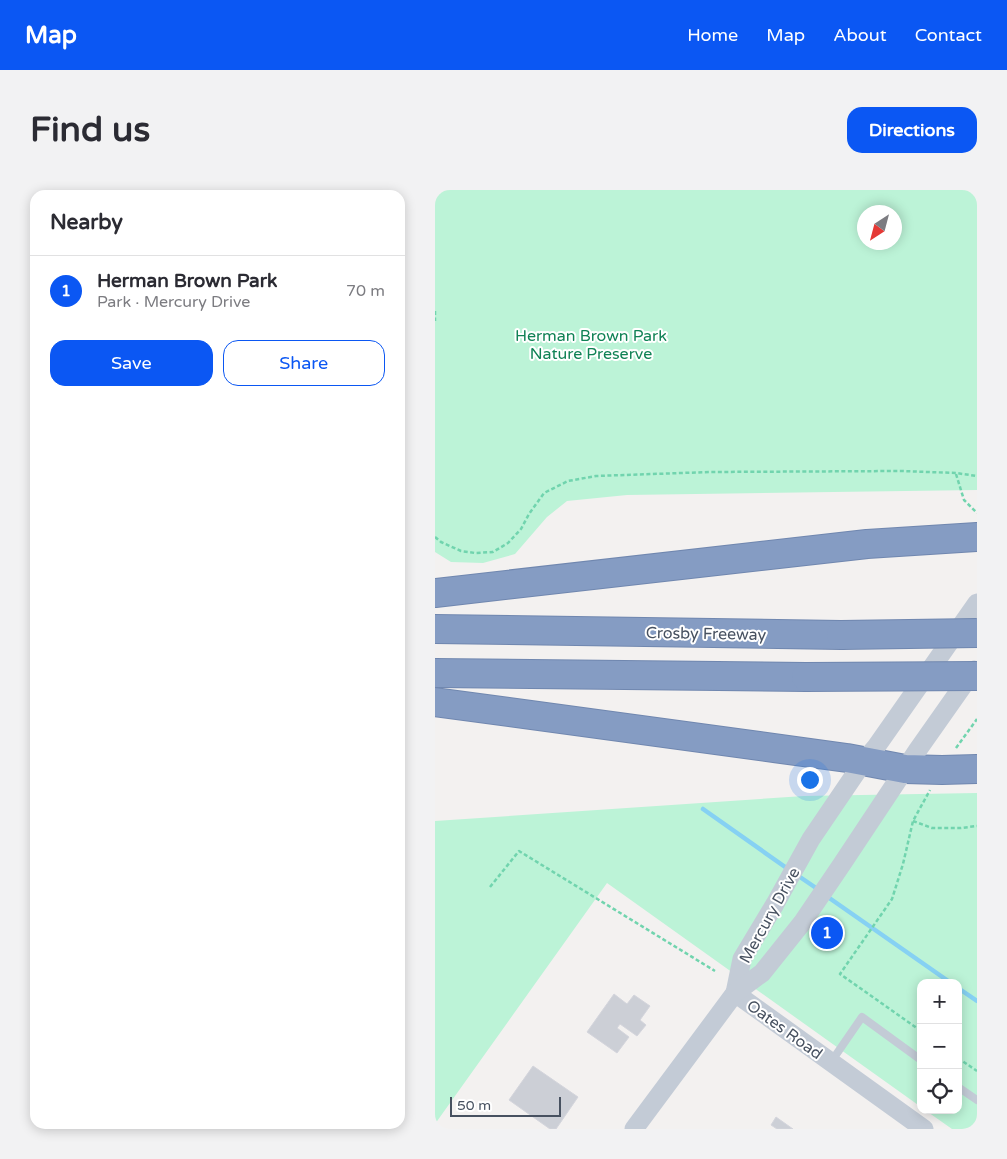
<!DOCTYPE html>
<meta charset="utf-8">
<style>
:root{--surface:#fff;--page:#f2f2f3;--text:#2b2b33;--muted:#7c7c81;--line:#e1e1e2;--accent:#0b57f3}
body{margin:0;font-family:"Varela Round",sans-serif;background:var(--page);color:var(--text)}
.controls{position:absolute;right:15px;bottom:15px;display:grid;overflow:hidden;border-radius:10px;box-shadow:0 2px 12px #0003}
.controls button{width:45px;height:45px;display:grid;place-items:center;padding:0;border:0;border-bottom:1px solid var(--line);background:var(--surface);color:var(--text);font:25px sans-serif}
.compass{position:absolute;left:422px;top:15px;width:45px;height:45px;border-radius:50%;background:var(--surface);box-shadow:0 2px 12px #0003;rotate:216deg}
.scale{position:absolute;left:15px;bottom:12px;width:111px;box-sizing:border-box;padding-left:5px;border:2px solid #475160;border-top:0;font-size:14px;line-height:18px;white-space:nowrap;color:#475160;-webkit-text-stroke:4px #fff;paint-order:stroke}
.you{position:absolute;left:374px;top:589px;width:18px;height:18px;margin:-12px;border:4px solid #fff;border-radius:50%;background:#1a73e8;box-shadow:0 0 0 8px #1a73e833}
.badge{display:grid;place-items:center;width:32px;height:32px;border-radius:50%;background:var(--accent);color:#fff;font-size:16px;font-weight:700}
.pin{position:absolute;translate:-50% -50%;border:2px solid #fff;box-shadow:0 1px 5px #0006}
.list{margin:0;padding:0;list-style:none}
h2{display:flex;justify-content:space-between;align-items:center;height:65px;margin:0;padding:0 20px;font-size:21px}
h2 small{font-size:16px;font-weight:400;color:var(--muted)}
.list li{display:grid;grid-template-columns:32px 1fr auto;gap:15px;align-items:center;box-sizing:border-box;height:70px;padding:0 20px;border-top:1px solid var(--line)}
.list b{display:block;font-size:19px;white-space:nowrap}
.list p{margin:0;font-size:16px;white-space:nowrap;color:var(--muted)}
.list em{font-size:16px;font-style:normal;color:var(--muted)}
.actions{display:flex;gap:10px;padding:15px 20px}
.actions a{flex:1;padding:11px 0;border:1px solid var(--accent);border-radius:15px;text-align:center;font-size:18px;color:var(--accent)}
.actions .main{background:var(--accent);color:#fff}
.icon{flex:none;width:28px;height:28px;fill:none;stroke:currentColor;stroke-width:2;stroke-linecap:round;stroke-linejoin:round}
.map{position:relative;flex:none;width:542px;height:939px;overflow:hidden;border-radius:15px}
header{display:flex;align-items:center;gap:30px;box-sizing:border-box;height:70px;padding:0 25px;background:var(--accent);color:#fff}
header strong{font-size:24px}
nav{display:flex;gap:28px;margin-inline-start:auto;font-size:18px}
.intro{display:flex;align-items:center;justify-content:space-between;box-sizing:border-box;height:120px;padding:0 30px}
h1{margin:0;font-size:35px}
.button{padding:12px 22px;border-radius:15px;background:var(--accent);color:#fff;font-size:18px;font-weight:700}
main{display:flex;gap:30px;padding:0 30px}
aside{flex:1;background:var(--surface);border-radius:15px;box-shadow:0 2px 12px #0003}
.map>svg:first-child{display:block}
</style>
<header>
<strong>Map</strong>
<nav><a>Home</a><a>Map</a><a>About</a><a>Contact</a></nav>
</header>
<div class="intro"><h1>Find us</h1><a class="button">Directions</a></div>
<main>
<aside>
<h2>Nearby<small></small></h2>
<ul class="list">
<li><span class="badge">1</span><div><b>Herman Brown Park</b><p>Park · Mercury Drive</p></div><em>70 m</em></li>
</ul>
<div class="actions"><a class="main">Save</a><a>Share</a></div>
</aside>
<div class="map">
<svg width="542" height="939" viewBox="0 0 542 939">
<rect width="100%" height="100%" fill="#f3f1f0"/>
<g fill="#bcf3d7" fill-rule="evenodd">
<path d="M0,0H542V300L192,305L132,311L112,327L80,364L48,373L16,372L0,362ZM460,22V52H430V22Z"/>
<polygon points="542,603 542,939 517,939 490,920 523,920 523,793 486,793 486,917 172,693 0,934 0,631 369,606"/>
</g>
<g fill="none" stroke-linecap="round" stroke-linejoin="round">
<g stroke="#86d1f3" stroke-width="4.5">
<polyline points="268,619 353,679"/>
<polyline points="362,685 384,700"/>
<polyline points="390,705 516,793"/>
<polyline points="523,798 542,811"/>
</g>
</g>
<g fill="#cccfd6" stroke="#d4d5dc">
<polygon points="179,804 192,814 199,805 215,816 205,830 211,835 202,846 185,834 182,838 194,847 182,863 152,842"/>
<polygon points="98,876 143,907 121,939 115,939 74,910"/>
<polygon points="341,927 358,939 342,939 336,935"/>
</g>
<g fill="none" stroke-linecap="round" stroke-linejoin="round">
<defs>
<g id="motorway">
<polyline points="0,403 432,354 542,347"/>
<polyline points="0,439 406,445"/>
<polyline points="0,483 371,487"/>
<polyline points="0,512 412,568 470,579 507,580 542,579"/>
</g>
</defs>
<use href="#motorway" stroke="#7087af" stroke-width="30"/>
<g stroke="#71d4ae" stroke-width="2.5" stroke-dasharray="4 2.5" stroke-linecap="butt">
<polyline points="0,121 0,131"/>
<polyline points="521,284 529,310 542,323"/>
<polyline points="0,347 6,352 26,361 40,363 58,362 73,353 86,339 94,324 109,303 133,291 161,286 275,282 466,281 521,283 542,286"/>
<polyline points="521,558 542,529"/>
<polyline points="478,631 497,638 526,638 542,636"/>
<polyline points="55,697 84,661 280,781"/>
<polyline points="486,841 405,784 457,709 468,674 478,631 495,600"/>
<polyline points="523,868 542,881"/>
</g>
<g stroke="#c3cbd6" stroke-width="8">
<polyline points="396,872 427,827 486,870"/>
<polyline points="523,897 542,910"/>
</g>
<g stroke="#c3cbd6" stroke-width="19">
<polyline points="300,803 307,769 340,714 376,649 429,571 441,557 542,413"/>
<polyline points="300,803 489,939"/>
<polyline points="199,939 300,803 327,783 367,733 407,674 482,561 539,480"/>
</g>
<use href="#motorway" stroke="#859cc3" stroke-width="28"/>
<defs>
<g id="motorway-bridge">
<polyline points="406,445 542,443"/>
<polyline points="371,487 542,486"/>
</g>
</defs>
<use href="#motorway-bridge" stroke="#7087af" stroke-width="30" stroke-linecap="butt"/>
<use href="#motorway-bridge" stroke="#859cc3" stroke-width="28"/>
</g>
<g text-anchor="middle" stroke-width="4" stroke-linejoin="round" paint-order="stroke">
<g font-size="16" fill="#108255" stroke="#fff">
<text x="156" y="151">Herman Brown Park<tspan x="156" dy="18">Nature Preserve</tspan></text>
</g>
<g font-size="16" fill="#475160" stroke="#fff">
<text transform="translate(271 443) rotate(1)" y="6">Crosby Freeway</text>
<text transform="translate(334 725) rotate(-61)" y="6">Mercury Drive</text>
<text transform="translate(350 839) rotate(36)" y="6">Oates Road</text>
</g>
</g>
</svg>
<div class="controls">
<button>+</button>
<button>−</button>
<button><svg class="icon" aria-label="locate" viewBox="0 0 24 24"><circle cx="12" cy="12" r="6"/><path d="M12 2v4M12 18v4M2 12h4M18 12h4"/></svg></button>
</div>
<svg class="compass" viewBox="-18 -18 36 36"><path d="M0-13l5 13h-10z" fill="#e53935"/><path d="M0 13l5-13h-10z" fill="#7c7c81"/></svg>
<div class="scale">50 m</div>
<div class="you"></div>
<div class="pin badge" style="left:392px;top:743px">1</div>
</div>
</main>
